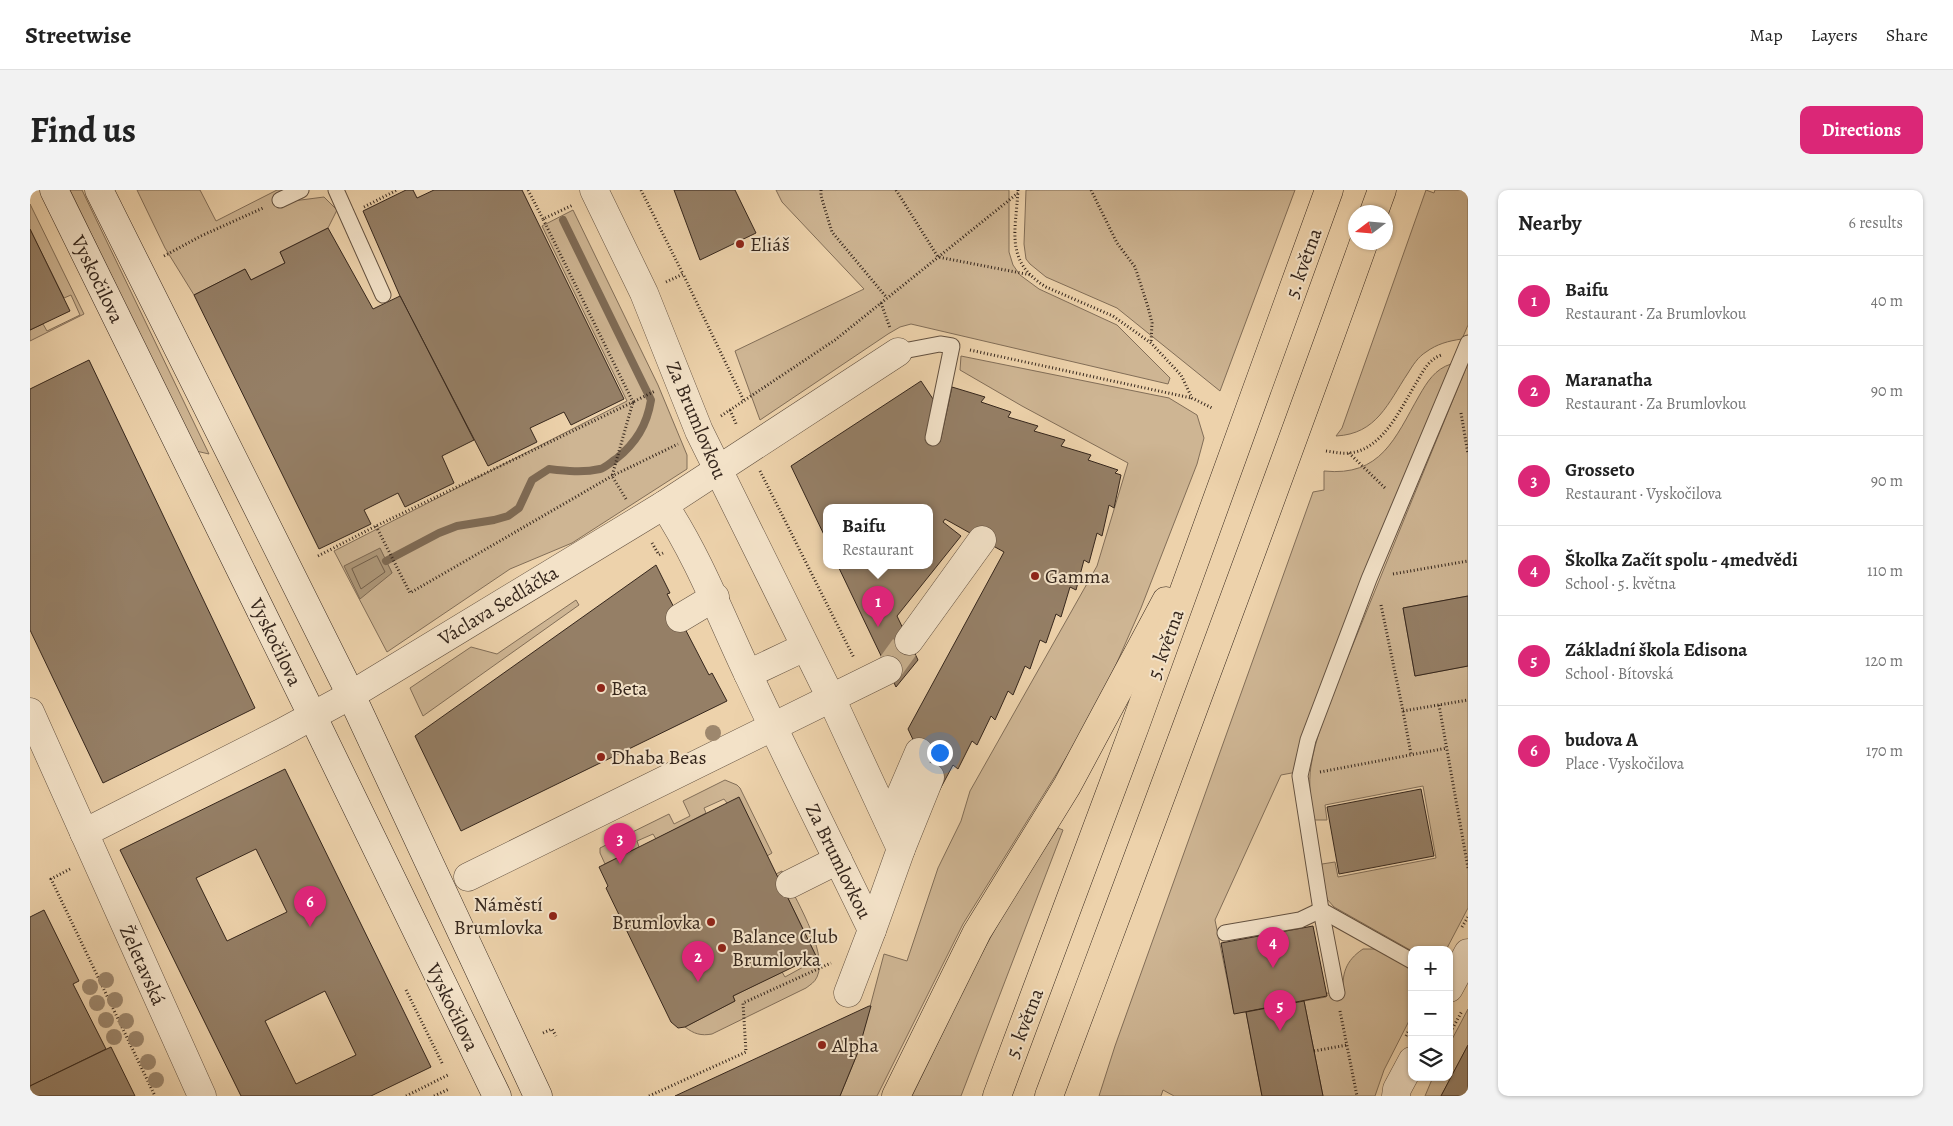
<!DOCTYPE html>
<meta charset="utf-8">
<style>
:root{--surface:#fff;--page:#f2f2f2;--text:#222;--muted:#767676;--line:#e0e0e0;--accent:#db2777}
body{margin:0;font-family:Alegreya,serif;background:var(--page);color:var(--text)}
.controls{position:absolute;right:15px;bottom:15px;display:grid;overflow:hidden;border-radius:10px;box-shadow:0 1px 4px #0004}
.controls button{width:45px;height:45px;display:grid;place-items:center;padding:0;border:0;border-bottom:1px solid var(--line);background:var(--surface);color:var(--text);font:25px sans-serif}
.compass{position:absolute;left:1318px;top:15px;width:45px;height:45px;border-radius:50%;background:var(--surface);box-shadow:0 1px 4px #0004;rotate:254deg}
.you{position:absolute;left:909px;top:562px;width:18px;height:18px;margin:-12px;border:4px solid #fff;border-radius:50%;background:#1a73e8;box-shadow:0 0 0 8px #1a73e833}
.badge{display:grid;place-items:center;width:32px;height:32px;border-radius:50%;background:var(--accent);color:#fff;font-size:16px;font-weight:700}
.pin{position:absolute;translate:-50% -41px;filter:drop-shadow(0 1px 2px #0008)}
.pin::after{content:'';position:absolute;top:26px;width:18px;height:15px;background:inherit;clip-path:polygon(0 0,100% 0,50% 100%)}
.popup{position:absolute;left:793px;top:314px;width:110px;height:65px;box-sizing:border-box;display:grid;place-content:center;border-radius:10px;background:var(--surface);filter:drop-shadow(0 1px 4px #0005);font-size:16px;white-space:nowrap;color:var(--muted)}
.popup b{font-size:19px;color:var(--text)}
.popup::after{content:'';position:absolute;left:50%;top:100%;margin-left:-10px;border:10px solid transparent;border-top-color:var(--surface)}
.list{margin:0;padding:0;list-style:none}
h2{display:flex;justify-content:space-between;align-items:center;height:65px;margin:0;padding:0 20px;font-size:21px}
h2 small{font-size:16px;font-weight:400;color:var(--muted)}
.list li{display:grid;grid-template-columns:32px 1fr auto;gap:15px;align-items:center;box-sizing:border-box;height:90px;padding:0 20px;border-top:1px solid var(--line)}
.list b{display:block;font-size:19px;white-space:nowrap}
.list p{margin:0;font-size:16px;white-space:nowrap;color:var(--muted)}
.list em{font-size:16px;font-style:normal;color:var(--muted)}
.icon{flex:none;width:28px;height:28px;fill:none;stroke:currentColor;stroke-width:2;stroke-linecap:round;stroke-linejoin:round}
.map{position:relative;flex:none;width:1438px;height:906px;overflow:hidden;border-radius:10px}
header{display:flex;align-items:center;gap:30px;box-sizing:border-box;height:70px;padding:0 25px;background:var(--surface);border-bottom:1px solid var(--line)}
header strong{font-size:24px}
nav{display:flex;gap:28px;margin-inline-start:auto;font-size:18px}
.intro{display:flex;align-items:center;justify-content:space-between;box-sizing:border-box;height:120px;padding:0 30px}
h1{margin:0;font-size:35px}
.button{padding:12px 22px;border-radius:10px;background:var(--accent);color:#fff;font-size:18px;font-weight:700}
main{display:flex;gap:30px;padding:0 30px}
aside{flex:1;background:var(--surface);border-radius:10px;box-shadow:0 1px 4px #0004}
.map>svg:first-child{display:block}
</style>
<header>
<strong>Streetwise</strong>
<nav><a>Map</a><a>Layers</a><a>Share</a></nav>
</header>
<div class="intro"><h1>Find us</h1><a class="button">Directions</a></div>
<main>
<div class="map">
<svg width="1438" height="906" viewBox="0 0 1438 906">
<rect width="100%" height="100%" fill="#edd2ab"/>
<filter id="stains"><feTurbulence type="fractalNoise" baseFrequency=".004" numOctaves="4"/><feColorMatrix values="0 0 0 0 .2 0 0 0 0 .09 0 0 0 0 .02 0 0 0 .5 -.17"/></filter>
<radialGradient id="worn" r=".72"><stop offset=".6" stop-color="#630" stop-opacity="0"/><stop offset="1" stop-color="#630" stop-opacity=".3"/></radialGradient>
<g fill="#ceb593" stroke="#826e58" fill-rule="evenodd">
<polygon points="40,0 52,0 179,264 166,261"/>
<polygon points="107,0 170,0 186,31 247,0 257,0 263,11 294,7 307,20 298,38 250,62 255,73 221,90 215,79 164,105 135,58"/>
<polygon points="746,0 979,0 979,62 983,75 990,85 1009,99 1087,135 1140,188 1138,194 881,134 870,137 858,144 730,230 705,161 834,99 752,12"/>
<polygon points="996,0 1265,0 1190,201 1087,118 1016,87 1000,74 996,69 994,54"/>
<path d="M1396,0L1404,3L1405,0H1438V135L1432,149C1418,151 1407,154 1396,162C1388,167 1383,175 1378,183C1358,213 1347,244 1306,246L1312,238Z"/>
<polygon points="0,14 54,124 0,151 0,140 13,134 17,141 50,125 41,105 34,108 0,39"/>
<path d="M543,20L628,195L657,265V279L542,353L480,379L357,462L304,361L597,211L512,36ZM350,359L362,383L315,376Z"/>
<polygon points="931,166 1139,208 1167,225 1174,248 1167,274 1111,418 1085,477 1062,525 1027,583 933,734 847,906 810,906 828,862 854,764 877,771 908,678 931,631 940,601 1067,376 1098,273 992,216 930,180"/>
<path d="M1438,173V406L1373,418L1385,486L1438,476V718L1416,760L1382,761L1304,717L1297,709L1291,678L1292,674L1305,672L1308,687L1406,668L1393,596L1295,615L1297,630H1284C1281,613 1278,594 1281,576C1285,550 1295,525 1304,501Z"/>
<path d="M1421,174L1267,582L1251,585L1185,730L1204,823L1216,822L1232,906H1144L1133,900L1131,906H1069L1085,856L1283,302L1294,300V281C1351,287 1365,248 1389,206C1397,192 1405,179 1421,174Z"/>
<polygon points="546,410 549,415 393,526 380,498 441,457 467,464"/>
<polygon points="695,590 707,595 710,598 742,663 737,666 694,609 674,618 676,623 626,649 623,644 607,651 609,657 575,674 570,663 570,658 639,624 644,634 660,626 653,611"/>
<polygon points="1028,638 1033,640 931,906 882,906 947,772 980,712"/>
<path d="M752,681C763,705 799,762 787,787C785,792 780,795 776,798L682,844C671,846 664,844 655,837L705,811L703,806L752,782L755,787L775,776L773,772L786,766L746,684Z"/>
<path d="M1333,759H1348L1382,776V825L1354,880L1345,906H1293L1274,811L1296,807V803L1313,804C1312,784 1315,771 1333,759Z"/>
<polygon points="1438,819 1438,855 1411,906 1395,906 1403,887 1419,887 1419,855"/>
</g>
<polygon fill="#ae987a" stroke="#7e6a54" points="350,358 362,383 330,409 314,376"/>
<g fill="none" stroke-linecap="round" stroke-linejoin="round">
<polygon stroke="#725f4b" stroke-width="1" points="347,366 355,382 331,399 322,379"/>
<path stroke="#7e6a54" stroke-width="8" d="M356,371L409,343L427,336L464,330L478,326L489,318L502,290L519,279C536,281 553,283 570,279C575,278 581,272 586,269C606,253 617,235 621,210L533,30"/>
</g>
<g fill="#957f66" stroke="#35261c" fill-rule="evenodd">
<polygon points="376,0 383,0 387,8 404,0 492,0 594,209 541,235 534,222 500,238 507,252 458,276 370,106 333,21"/>
<polygon points="644,0 705,0 726,43 670,70"/>
<polygon points="298,38 343,119 370,106 444,250 412,266 424,293 375,317 368,303 334,320 341,334 289,359 164,105 215,79 221,90 255,73 250,62"/>
<polygon points="0,39 40,121 0,140"/>
<polygon points="59,170 225,518 73,593 0,440 0,199"/>
<polygon points="891,191 905,212 897,245 910,252 922,197 955,207 951,212 981,222 978,227 1008,236 1004,241 1035,250 1031,256 1061,265 1058,270 1088,280 1085,283 1091,285 1084,318 1079,315 1072,346 1067,343 1059,373 1054,370 1046,400 1040,397 1031,427 1026,424 1016,453 1010,450 1000,479 995,476 983,505 978,501 965,530 961,526 947,555 942,551 928,579 923,575 908,603 878,539 974,362 915,329 913,332 931,346 867,426 888,470 866,497 808,376 899,376 899,318 797,318 797,351 761,276"/>
<polygon points="626,375 640,403 637,404 679,485 682,483 697,511 431,641 385,546"/>
<polygon points="1438,406 1438,476 1385,486 1373,418"/>
<path d="M255,579L401,877L341,906H211L90,660ZM226,659L257,722L197,751L166,688ZM295,801L326,865L266,894L235,831Z"/>
<polygon points="1391,599 1404,666 1309,684 1297,617"/>
<polygon points="709,607 786,766 703,806 705,811 655,837 648,838 641,832 576,698 578,696 569,677"/>
<polygon points="14,720 49,791 43,794 76,859 0,896 0,727"/>
<polygon points="1283,736 1297,806 1204,824 1191,753"/>
<polygon points="1274,811 1293,906 1232,906 1216,822"/>
<polygon points="839,816 841,816 828,862 810,906 645,906"/>
<polygon points="1438,855 1438,906 1411,906"/>
<polygon points="81,857 105,906 0,906 0,896"/>
</g>
<g fill="none" stroke-linecap="round" stroke-linejoin="round">
<polyline stroke="#c8b08e" stroke-width="28" stroke-dasharray="28 14" stroke-linecap="butt" points="858,480 879,451"/>
<defs>
<g id="lane">
<polyline points="306,0 353,105"/>
<polyline points="250,10 271,0"/>
<polyline points="868,162 910,154 922,156 903,248"/>
<polyline points="1291,720 1382,771"/>
<polyline points="1195,743 1270,730 1291,720"/>
<polyline points="1307,803 1291,720 1270,586 1278,550 1339,389 1438,153"/>
</g>
<g id="street">
<path d="M564,0L614,103L669,241L801,508L871,659L842,740C801,655 758,570 718,484C691,427 669,368 634,315"/>
<polyline points="650,428 685,407"/>
<polyline points="879,451 952,350"/>
<polyline points="718,484 775,457"/>
<polyline points="0,522 172,906"/>
<polyline points="859,632 889,562"/>
<polyline points="54,643 251,543 321,505 634,315 868,162"/>
<polyline points="871,659 900,587"/>
<polyline points="438,687 858,480"/>
<polyline points="760,694 808,670"/>
<polyline points="1419,798 1438,763"/>
<polyline points="818,803 842,740"/>
<polyline points="1366,906 1367,899 1382,871"/>
</g>
<g id="secondary">
<polyline points="24,0 283,527 467,906"/>
<polyline points="69,0 321,505 508,906"/>
</g>
<g id="highway">
<polyline points="1344,22 1352,0"/>
<polyline points="866,906 947,742 1037,596 1136,411"/>
<polyline points="967,906 1105,536 1299,0"/>
<path d="M1019,906C1125,622 1232,338 1334,52"/>
</g>
</defs>
<use href="#lane" stroke="#635140" stroke-width="17"/>
<use href="#street" stroke="#635140" stroke-width="29"/>
<use href="#secondary" stroke="#35261c" stroke-width="29"/>
<use href="#highway" stroke="#35261c" stroke-width="29"/>
<g stroke="#35261c" stroke-width="3" stroke-dasharray="1 2.5" stroke-linecap="butt">
<polyline points="498,0 513,29 543,15"/>
<polyline points="611,0 653,84"/>
<polyline points="791,0 791,6 802,42 857,108"/>
<polyline points="866,0 908,67 1001,85"/>
<path d="M988,0C986,41 974,71 1016,97L1083,126L1121,153L1151,185L1162,208L1182,218"/>
<polyline points="1061,0 1087,53 1105,77 1118,117 1122,133 1121,153"/>
<polyline points="334,17 367,0"/>
<polyline points="134,66 171,46 233,18"/>
<polyline points="636,92 653,84 714,211"/>
<polyline points="851,113 860,138"/>
<polyline points="940,160 1161,208"/>
<polyline points="700,220 707,236"/>
<polyline points="1431,223 1438,264"/>
<polyline points="691,226 805,150 988,3"/>
<path d="M1296,261C1304,262 1312,264 1319,263C1354,260 1372,215 1388,190C1394,179 1399,170 1411,165"/>
<polyline points="1319,263 1356,299"/>
<polyline points="730,281 824,468"/>
<polyline points="596,309 582,286 603,212 625,201"/>
<polyline points="346,336 380,403 582,286 648,254"/>
<polyline points="622,353 629,365 633,363"/>
<polyline points="288,366 346,336 603,212 513,29"/>
<polyline points="1363,384 1438,371"/>
<polyline points="1351,415 1373,521 1381,564"/>
<polyline points="1409,515 1438,678"/>
<polyline points="1373,521 1438,510"/>
<polyline points="1290,582 1417,558"/>
<polyline points="40,679 21,689 125,906"/>
<polyline points="1432,737 1438,727"/>
<polyline points="376,800 413,875"/>
<polyline points="1310,821 1327,906"/>
<polyline points="513,843 522,839 526,846"/>
<polyline points="1419,845 1432,821"/>
<polyline points="1376,846 1382,834"/>
<polyline points="1284,861 1317,855"/>
<polyline points="376,906 418,885"/>
<polyline points="404,906 419,899"/>
<polyline points="619,906 716,862 713,813 801,773"/>
</g>
<use href="#lane" stroke="#f3e2c8" stroke-width="15"/>
<use href="#street" stroke="#f3e2c8" stroke-width="28"/>
<use href="#secondary" stroke="#f3e2c8" stroke-width="28"/>
<use href="#highway" stroke="#edd2ab" stroke-width="28"/>
</g>
<g fill="#9d876d">
<circle cx="683" cy="543" r="8"/>
<circle cx="76" cy="790" r="8"/>
<circle cx="60" cy="797" r="8"/>
<circle cx="85" cy="810" r="8"/>
<circle cx="67" cy="813" r="8"/>
<circle cx="76" cy="830" r="8"/>
<circle cx="96" cy="831" r="8"/>
<circle cx="84" cy="847" r="8"/>
<circle cx="106" cy="849" r="8"/>
<circle cx="118" cy="872" r="8"/>
<circle cx="126" cy="890" r="8"/>
</g>
<g fill="#8f2418" stroke="#f3e2c8" stroke-width="2">
<circle cx="710" cy="54" r="5"/>
<circle cx="1005" cy="386" r="5"/>
<circle cx="571" cy="498" r="5"/>
<circle cx="571" cy="567" r="5"/>
<circle cx="523" cy="726" r="5"/>
<circle cx="681" cy="732" r="5"/>
<circle cx="692" cy="758" r="5"/>
<circle cx="792" cy="855" r="5"/>
</g>
<g text-anchor="middle" stroke-width="4" stroke-linejoin="round" paint-order="stroke">
<g font-size="20" fill="#35261c" stroke="#f3e2c8" text-anchor="start">
<text x="720" y="61">Eliáš</text>
<text x="1015" y="393">Gamma</text>
<text x="581" y="505">Beta</text>
<text x="581" y="574">Dhaba Beas</text>
<text x="513" y="721" text-anchor="end">Náměstí<tspan x="513" dy="23">Brumlovka</tspan></text>
<text x="671" y="739" text-anchor="end">Brumlovka</text>
<text x="702" y="753">Balance Club<tspan x="702" dy="23">Brumlovka</tspan></text>
<text x="802" y="862">Alpha</text>
</g>
<g font-size="20" fill="#35261c" stroke="#f3e2c8">
<text transform="translate(1273 73) rotate(-70)" y="7">5. května</text>
<text transform="translate(68 89) rotate(64)" y="7">Vyskočilova</text>
<text transform="translate(667 230) rotate(67)" y="7">Za Brumlovkou</text>
<text transform="translate(468 415) rotate(-31)" y="7">Václava Sedláčka</text>
<text transform="translate(246 452) rotate(64)" y="7">Vyskočilova</text>
<text transform="translate(1135 454) rotate(-70)" y="7">5. května</text>
<text transform="translate(809 671) rotate(64)" y="7">Za Brumlovkou</text>
<text transform="translate(113 775) rotate(66)" y="7">Želetavská</text>
<text transform="translate(423 817) rotate(64)" y="7">Vyskočilova</text>
<text transform="translate(994 833) rotate(-69)" y="7">5. května</text>
</g>
</g>
<rect width="100%" height="100%" filter="url(#stains)"/>
<rect width="100%" height="100%" fill="url(#worn)"/>
</svg>
<div class="controls">
<button>+</button>
<button>−</button>
<button><svg class="icon" aria-label="layers" viewBox="0 0 24 24"><path d="M12 4l9 5-9 5-9-5zM3 14l9 5 9-5"/></svg></button>
</div>
<svg class="compass" viewBox="-18 -18 36 36"><path d="M0-13l5 13h-10z" fill="#e53935"/><path d="M0 13l5-13h-10z" fill="#767676"/></svg>
<div class="you"></div>
<div class="pin badge" style="left:848px;top:437px">1</div>
<div class="popup"><b>Baifu</b>Restaurant</div>
<div class="pin badge" style="left:668px;top:792px">2</div>
<div class="pin badge" style="left:590px;top:674px">3</div>
<div class="pin badge" style="left:1243px;top:778px">4</div>
<div class="pin badge" style="left:1250px;top:841px">5</div>
<div class="pin badge" style="left:280px;top:737px">6</div>
</div>
<aside>
<h2>Nearby<small>6 results</small></h2>
<ul class="list">
<li><span class="badge">1</span><div><b>Baifu</b><p>Restaurant · Za Brumlovkou</p></div><em>40 m</em></li>
<li><span class="badge">2</span><div><b>Maranatha</b><p>Restaurant · Za Brumlovkou</p></div><em>90 m</em></li>
<li><span class="badge">3</span><div><b>Grosseto</b><p>Restaurant · Vyskočilova</p></div><em>90 m</em></li>
<li><span class="badge">4</span><div><b>Školka Začít spolu - 4medvědi</b><p>School · 5. května</p></div><em>110 m</em></li>
<li><span class="badge">5</span><div><b>Základní škola Edisona</b><p>School · Bítovská</p></div><em>120 m</em></li>
<li><span class="badge">6</span><div><b>budova A</b><p>Place · Vyskočilova</p></div><em>170 m</em></li>
</ul>
</aside>
</main>
